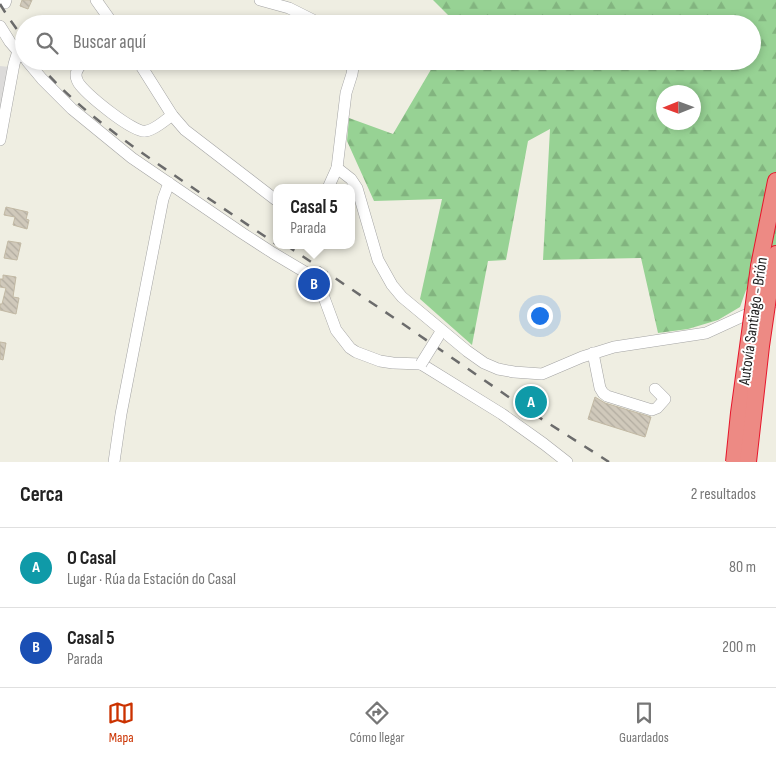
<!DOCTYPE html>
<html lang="es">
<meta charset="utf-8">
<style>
:root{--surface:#fff;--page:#f6f6f6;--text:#222;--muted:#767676;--line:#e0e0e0;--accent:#cb3200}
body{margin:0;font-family:"Sofia Sans Condensed",sans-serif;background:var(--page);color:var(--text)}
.compass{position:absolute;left:656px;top:85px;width:45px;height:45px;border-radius:50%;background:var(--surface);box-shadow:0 2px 8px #0003;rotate:269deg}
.you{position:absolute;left:539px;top:315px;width:18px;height:18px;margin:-12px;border:4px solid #fff;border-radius:50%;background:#1a73e8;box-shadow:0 0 0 8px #1a73e833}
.badge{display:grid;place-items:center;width:32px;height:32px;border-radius:50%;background:var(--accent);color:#fff;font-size:16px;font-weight:700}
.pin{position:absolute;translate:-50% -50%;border:2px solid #fff;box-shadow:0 1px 5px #0006}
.popup{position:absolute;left:273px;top:184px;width:82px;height:65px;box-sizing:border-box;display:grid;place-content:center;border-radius:10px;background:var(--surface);filter:drop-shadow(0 1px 4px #0005);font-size:16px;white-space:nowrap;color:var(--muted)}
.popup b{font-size:19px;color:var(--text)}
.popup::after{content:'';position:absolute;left:50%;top:100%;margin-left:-10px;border:10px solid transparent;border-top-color:var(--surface)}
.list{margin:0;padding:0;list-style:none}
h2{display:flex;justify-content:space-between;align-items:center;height:65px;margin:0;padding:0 20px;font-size:21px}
h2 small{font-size:16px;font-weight:400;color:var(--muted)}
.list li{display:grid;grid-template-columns:32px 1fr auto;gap:15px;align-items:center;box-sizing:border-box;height:80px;padding:0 20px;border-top:1px solid var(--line)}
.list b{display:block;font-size:19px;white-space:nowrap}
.list p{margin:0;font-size:16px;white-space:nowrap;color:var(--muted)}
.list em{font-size:16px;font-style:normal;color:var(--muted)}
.icon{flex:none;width:28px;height:28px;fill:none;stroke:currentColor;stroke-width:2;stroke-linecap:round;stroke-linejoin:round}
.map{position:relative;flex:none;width:776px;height:462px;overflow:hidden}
.search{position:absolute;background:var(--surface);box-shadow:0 2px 8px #0003;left:15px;right:15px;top:15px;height:55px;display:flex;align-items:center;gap:12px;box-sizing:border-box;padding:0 18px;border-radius:28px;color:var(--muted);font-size:19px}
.sheet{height:225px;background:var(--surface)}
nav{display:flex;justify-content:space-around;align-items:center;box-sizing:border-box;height:70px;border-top:1px solid var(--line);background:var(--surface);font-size:14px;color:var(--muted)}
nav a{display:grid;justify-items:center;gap:2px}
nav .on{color:var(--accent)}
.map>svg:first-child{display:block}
</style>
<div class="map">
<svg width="776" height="462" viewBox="0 0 776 462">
<defs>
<pattern id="forest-firs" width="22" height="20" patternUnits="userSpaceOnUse" patternTransform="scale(1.25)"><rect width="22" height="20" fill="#97d294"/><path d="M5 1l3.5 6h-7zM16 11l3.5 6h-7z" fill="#82b47f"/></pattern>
<pattern id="building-back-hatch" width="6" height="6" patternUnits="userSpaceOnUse" patternTransform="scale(1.25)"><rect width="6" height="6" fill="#d0c9bb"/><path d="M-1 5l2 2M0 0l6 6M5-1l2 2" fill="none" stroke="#b2aca0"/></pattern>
</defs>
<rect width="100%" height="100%" fill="#efeee2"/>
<polygon fill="#dcdbda" points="0,66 9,67 0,123"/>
<path fill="url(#forest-firs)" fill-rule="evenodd" d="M433,0H776V276L746,290L740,307L718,320L688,329L658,333L641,258L543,260L550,129L528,141L506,260L488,261L472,345L420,299L442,199L374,201L347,141L349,118L393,134L436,61H752V24H457ZM664,92H694V122H664Z"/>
<g fill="url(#building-back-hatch)" stroke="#c2b9a4">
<polygon points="22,0 32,0 28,9 20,6"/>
<polygon points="6,207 28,212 26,219 29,220 27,229 13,225 15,217 4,215"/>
<polygon points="8,241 21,243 17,260 4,258"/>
<polygon points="3,275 16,277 13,297 19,298 16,314 0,310 0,304 2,304 6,288 0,287 0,279 3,279"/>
<polygon points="0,342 6,343 3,360 0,359"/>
<polygon points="529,396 538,402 533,409 525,402"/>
<polygon points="595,397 605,403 651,417 645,437 588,419"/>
</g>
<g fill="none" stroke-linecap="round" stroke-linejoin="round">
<defs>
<g id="minor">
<polyline points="96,0 113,24"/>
<polyline points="260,0 289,8 321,24"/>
<polyline points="5,3 6,0"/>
<polyline points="0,26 10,42 23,57"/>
<polyline points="27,61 42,79 72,109 132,158 242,233 273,253 310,275 319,284 336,330 350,348 356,352 380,361 393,363 421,364 426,367 502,414 544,444 567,462"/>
<path d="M84,61C81,65 76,69 76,75C76,78 78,83 80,85C89,96 134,134 146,131C154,130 166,120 172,115"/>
<polyline points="138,61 172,115 185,130 276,200"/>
<polyline points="0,140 14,64 18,51"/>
<polyline points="337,168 351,179 357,188 378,260 392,285 402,297 467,351 484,363 498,369 514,372 542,374 582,357 614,347 706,333 776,301"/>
<polyline points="328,188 337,168 346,93 352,74 354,61"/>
<polyline points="593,353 600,388 603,393 607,396 652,410 657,408 665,399 655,389"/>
<polyline points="114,462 121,414 163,199 169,183"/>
</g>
<g id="highway">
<polyline points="759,266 776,181"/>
<polyline points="772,270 776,254"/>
</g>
</defs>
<use href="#minor" stroke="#a4a4a4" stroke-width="12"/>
<use href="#highway" stroke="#e7162b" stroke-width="18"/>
<use href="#minor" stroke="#fff" stroke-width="11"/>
<use href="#highway" stroke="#ed8a84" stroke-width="16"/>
<g stroke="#6b6b6b" stroke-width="2.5" stroke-dasharray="10 10" stroke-linecap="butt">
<polyline points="0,4 8,17 24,39"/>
<path d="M36,61C74,106 123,140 171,173C206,197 241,220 276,244"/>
<polyline points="286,245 406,326 523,407 609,462"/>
</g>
<defs>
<polyline id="minor-bridge" points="421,364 439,335"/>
<g id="highway-bridge">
<polyline points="734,462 739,413 759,266"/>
<polyline points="748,462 761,346 772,270"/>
</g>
</defs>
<use href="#minor-bridge" stroke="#a4a4a4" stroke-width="12" stroke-linecap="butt"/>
<use href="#highway-bridge" stroke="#e7162b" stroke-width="18" stroke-linecap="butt"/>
<use href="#minor-bridge" stroke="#fff" stroke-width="11"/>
<use href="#highway-bridge" stroke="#ed8a84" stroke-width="16"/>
</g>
<g text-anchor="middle" stroke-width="4" stroke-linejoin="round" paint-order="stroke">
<g font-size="16" fill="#1d1d1d" stroke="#fff">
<text transform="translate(752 321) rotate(-82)" y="6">Autovía Santiago - Brión</text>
</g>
</g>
</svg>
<svg class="compass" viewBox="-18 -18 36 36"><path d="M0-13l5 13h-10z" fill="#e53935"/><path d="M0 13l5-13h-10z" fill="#767676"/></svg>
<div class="you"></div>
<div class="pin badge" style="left:531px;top:402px;background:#0f9aa8">A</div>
<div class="pin badge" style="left:314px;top:284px;background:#1a4fb4">B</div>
<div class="popup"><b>Casal 5</b>Parada</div>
<div class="search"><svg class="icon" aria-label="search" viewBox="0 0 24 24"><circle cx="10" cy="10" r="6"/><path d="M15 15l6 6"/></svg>Buscar aquí</div>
</div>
<section class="sheet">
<h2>Cerca<small>2 resultados</small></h2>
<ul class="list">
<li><span class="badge" style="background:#0f9aa8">A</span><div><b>O Casal</b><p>Lugar · Rúa da Estación do Casal</p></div><em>80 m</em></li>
<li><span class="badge" style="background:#1a4fb4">B</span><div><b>Casal 5</b><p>Parada</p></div><em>200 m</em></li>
</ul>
</section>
<nav>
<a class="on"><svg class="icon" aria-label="map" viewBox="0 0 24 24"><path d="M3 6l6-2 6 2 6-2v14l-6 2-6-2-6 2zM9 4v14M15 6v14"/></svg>Mapa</a>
<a><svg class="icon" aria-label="directions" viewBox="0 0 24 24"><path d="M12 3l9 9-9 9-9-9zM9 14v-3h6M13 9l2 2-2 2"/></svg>Cómo llegar</a>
<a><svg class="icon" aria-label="saved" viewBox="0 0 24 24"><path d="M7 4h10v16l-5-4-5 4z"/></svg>Guardados</a>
</nav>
